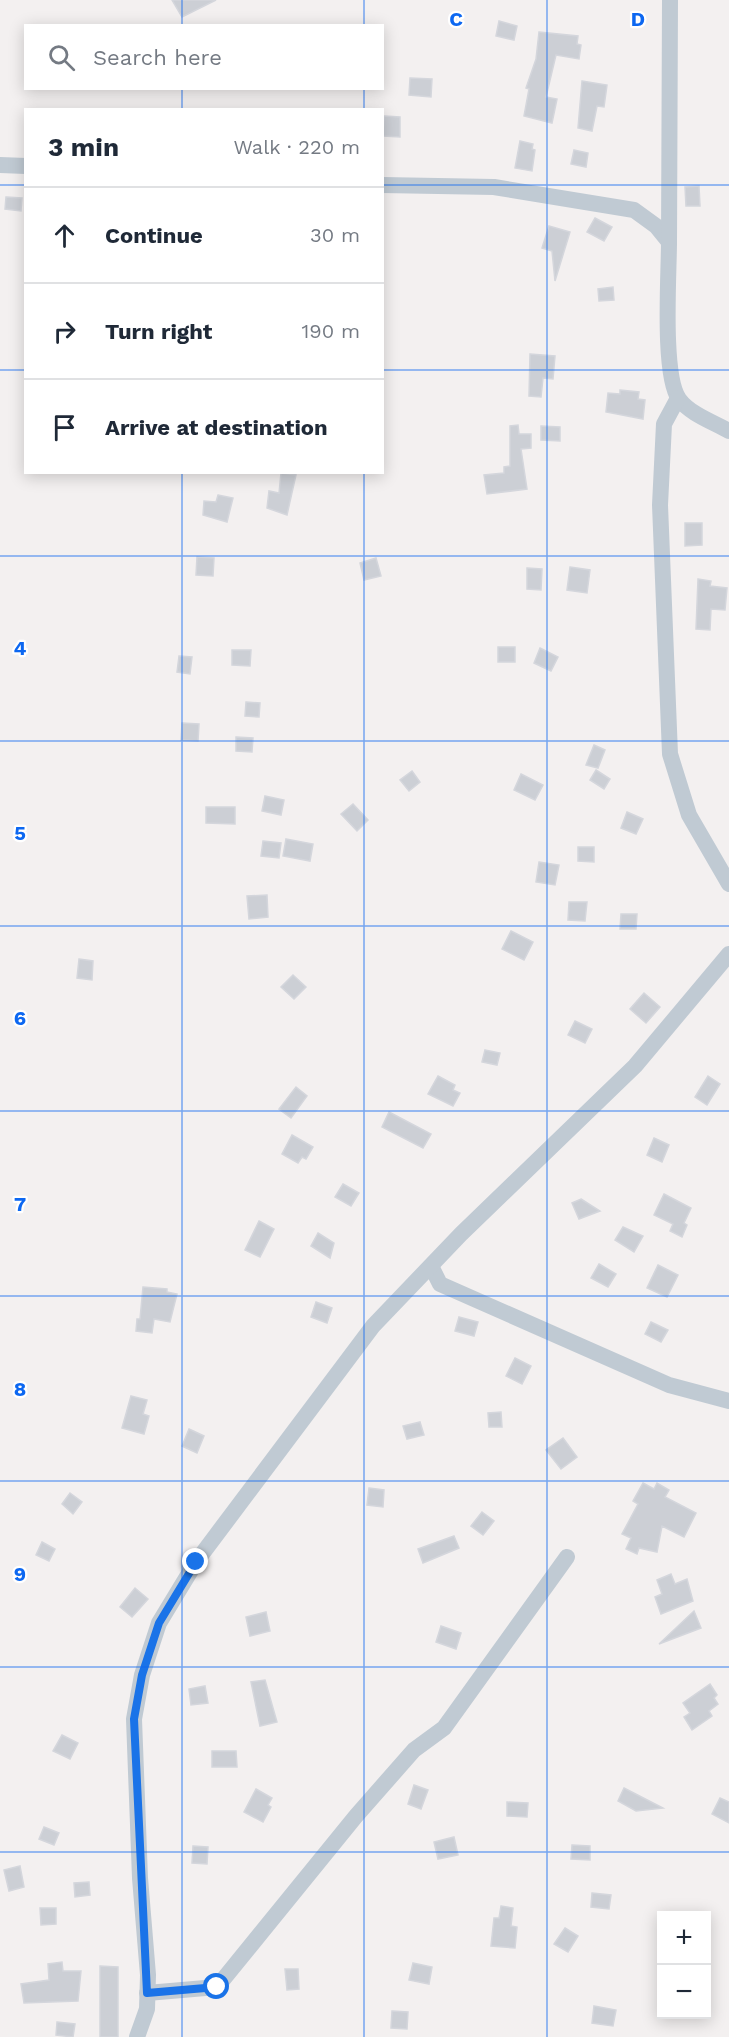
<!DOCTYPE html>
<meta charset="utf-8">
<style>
:root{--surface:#fff;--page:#f6f6f7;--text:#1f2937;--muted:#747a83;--line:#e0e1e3}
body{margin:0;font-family:"Work Sans",sans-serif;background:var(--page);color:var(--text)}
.controls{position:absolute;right:18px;bottom:18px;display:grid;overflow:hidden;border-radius:0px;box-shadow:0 3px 15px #0003}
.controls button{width:54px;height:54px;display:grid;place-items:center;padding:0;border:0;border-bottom:2px solid var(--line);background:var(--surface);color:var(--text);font:30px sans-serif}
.stop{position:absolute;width:18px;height:18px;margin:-14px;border:4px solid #1a73e8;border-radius:50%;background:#fff}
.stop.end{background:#1a73e8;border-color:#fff;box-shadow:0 2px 6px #0008}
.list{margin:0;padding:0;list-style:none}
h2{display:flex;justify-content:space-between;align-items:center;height:78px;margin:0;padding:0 24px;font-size:26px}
h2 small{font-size:20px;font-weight:400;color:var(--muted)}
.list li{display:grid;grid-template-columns:39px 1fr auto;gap:18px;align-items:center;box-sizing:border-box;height:96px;padding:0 24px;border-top:2px solid var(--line)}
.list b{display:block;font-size:22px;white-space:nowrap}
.list em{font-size:20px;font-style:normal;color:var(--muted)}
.icon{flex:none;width:33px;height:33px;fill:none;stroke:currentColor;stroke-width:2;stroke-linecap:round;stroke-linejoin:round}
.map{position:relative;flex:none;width:729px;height:2037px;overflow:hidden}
.search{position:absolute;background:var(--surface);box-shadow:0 3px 15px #0003;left:24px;top:24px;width:360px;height:66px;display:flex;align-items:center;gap:15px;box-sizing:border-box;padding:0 21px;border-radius:0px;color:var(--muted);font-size:22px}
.panel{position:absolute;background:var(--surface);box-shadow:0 3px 15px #0003;left:24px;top:108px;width:360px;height:366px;border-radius:0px}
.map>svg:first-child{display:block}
</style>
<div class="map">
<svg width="729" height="2037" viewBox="0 0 729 2037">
<rect width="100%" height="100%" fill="#f3f0f0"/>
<g fill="#cccfd5" stroke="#d4d6dc" stroke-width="1.5">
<polygon points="172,0 216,0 182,17"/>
<polygon points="499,21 517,26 514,40 496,36"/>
<polygon points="539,32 578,36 577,44 581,45 579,59 556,55 546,97 557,99 552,123 524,116 529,89 526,88 536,59"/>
<polygon points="410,78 432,79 431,97 409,95"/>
<polygon points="582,81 607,85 604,107 597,106 592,131 578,128"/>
<polygon points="384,116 400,117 400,137 383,136"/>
<polygon points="520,141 533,144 532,149 535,150 532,171 515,168"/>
<polygon points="574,150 588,153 586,167 571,164"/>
<polygon points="699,186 700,206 686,206 685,187"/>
<polygon points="6,197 22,198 21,211 5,209"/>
<polygon points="595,218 612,227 604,241 587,232"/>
<polygon points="549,226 570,232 555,281 552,251 542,248"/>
<polygon points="613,287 614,300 599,301 598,289"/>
<polygon points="530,354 555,356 553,379 543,378 541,397 529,396"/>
<polygon points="620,390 639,392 638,399 645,400 643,419 606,412 608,393 620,394"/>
<polygon points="518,425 519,434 531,434 531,448 521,449 527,489 487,494 484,475 504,473 504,467 510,466 510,426"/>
<polygon points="541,426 560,427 560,441 541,440"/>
<polygon points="281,473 296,475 287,515 267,508 269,491 279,493"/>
<polygon points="218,495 233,498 227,522 203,515 204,501 216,502"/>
<polygon points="685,523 702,523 702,545 685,546"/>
<polygon points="197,557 214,558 213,576 196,575"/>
<polygon points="376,558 381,576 364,580 360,563"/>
<polygon points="570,567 590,570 587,593 567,590"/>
<polygon points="527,568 542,569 541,590 527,589"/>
<polygon points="698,579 711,581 710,586 727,588 725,610 711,609 710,630 696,629"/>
<rect x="498" y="647" width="17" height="15"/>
<polygon points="540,648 558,657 551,671 534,663"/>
<polygon points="232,650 251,650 250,666 232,665"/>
<polygon points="179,656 192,657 190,674 177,672"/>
<polygon points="246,702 260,703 259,717 245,716"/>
<polygon points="182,723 199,724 198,741 181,740"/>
<polygon points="236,737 253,738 252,752 236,751"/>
<polygon points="594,745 605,750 598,768 586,765"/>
<polygon points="596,770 610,779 604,789 590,780"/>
<polygon points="412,771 420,782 409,791 400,780"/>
<polygon points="521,774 543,785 535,800 514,790"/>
<polygon points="265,796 284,800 281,815 262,811"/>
<polygon points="353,804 368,820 357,831 341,814"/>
<polygon points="206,807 235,807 235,824 206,823"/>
<polygon points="627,812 643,819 636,834 621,828"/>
<polygon points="286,839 313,844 310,861 283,856"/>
<polygon points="263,841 281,843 279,858 261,856"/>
<polygon points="578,847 594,847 594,862 578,861"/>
<polygon points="539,862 559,865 555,885 536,882"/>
<polygon points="267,895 268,917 249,919 247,896"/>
<polygon points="569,902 587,902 585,921 568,920"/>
<polygon points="621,914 637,914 636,929 620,929"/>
<polygon points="511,931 533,942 524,960 502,949"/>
<polygon points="79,959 93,961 92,980 77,978"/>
<polygon points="293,975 306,987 294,999 281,987"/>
<polygon points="644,993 660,1007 646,1023 630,1009"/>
<polygon points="575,1021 592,1029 585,1043 568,1035"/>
<polygon points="485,1050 500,1053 497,1065 482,1062"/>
<polygon points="438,1076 455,1085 453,1090 460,1093 453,1106 428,1094"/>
<polygon points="708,1076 720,1084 707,1105 695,1097"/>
<polygon points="296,1087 307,1096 291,1118 279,1109"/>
<polygon points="389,1112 431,1134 423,1148 382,1127"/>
<polygon points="292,1135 313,1147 306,1159 302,1157 298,1163 282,1154"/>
<polygon points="654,1138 669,1145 662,1162 647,1155"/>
<polygon points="343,1184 359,1193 351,1206 335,1197"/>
<polygon points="664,1194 691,1208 684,1223 687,1225 682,1237 670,1231 673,1224 654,1215"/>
<polygon points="581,1199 600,1211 579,1219 572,1203"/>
<polygon points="259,1221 274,1229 260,1257 245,1250"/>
<polygon points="623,1227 643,1236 634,1252 615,1240"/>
<polygon points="318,1233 334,1243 330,1258 311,1246"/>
<polygon points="599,1264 616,1274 608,1287 591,1278"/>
<polygon points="658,1265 678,1275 667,1297 647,1288"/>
<polygon points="143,1287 167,1289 167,1292 177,1294 170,1322 154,1319 152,1333 136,1331 137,1319 140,1319"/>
<polygon points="316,1302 332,1308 327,1323 311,1317"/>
<polygon points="459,1317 478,1322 474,1336 455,1331"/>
<polygon points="651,1322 668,1330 661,1342 645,1334"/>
<polygon points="515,1358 531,1366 522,1384 506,1376"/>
<polygon points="131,1396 147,1400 143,1414 149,1416 144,1434 122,1428"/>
<polygon points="501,1412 502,1427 489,1427 488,1413"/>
<polygon points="420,1422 424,1435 407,1439 403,1426"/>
<polygon points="189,1429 204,1436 197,1453 182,1446"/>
<polygon points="563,1438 577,1457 561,1469 546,1450"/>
<polygon points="643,1483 654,1489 657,1483 669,1490 665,1497 696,1513 684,1537 662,1526 657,1552 639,1548 637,1554 626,1549 631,1538 622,1534 638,1504 633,1501"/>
<polygon points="369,1488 384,1490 383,1507 367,1505"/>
<polygon points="70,1493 82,1502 73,1514 62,1504"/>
<polygon points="482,1512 494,1521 483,1535 471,1526"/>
<polygon points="454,1536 459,1548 423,1563 418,1549"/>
<polygon points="42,1542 55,1549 49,1561 36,1555"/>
<polygon points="671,1574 675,1584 687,1579 693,1601 661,1614 655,1597 662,1594 657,1580"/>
<polygon points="135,1588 148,1599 132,1617 120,1607"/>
<polygon points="694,1611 701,1628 659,1644"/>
<polygon points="266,1612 270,1631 250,1636 246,1617"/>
<polygon points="441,1626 461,1633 456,1649 436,1642"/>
<polygon points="265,1680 277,1722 260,1726 251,1682"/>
<polygon points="710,1684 717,1695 714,1698 718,1704 709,1711 712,1716 692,1730 684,1717 690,1713 683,1703"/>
<polygon points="205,1686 208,1703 191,1705 189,1689"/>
<polygon points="62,1735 78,1743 70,1759 53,1751"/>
<polygon points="212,1751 236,1751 237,1767 212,1767"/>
<polygon points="414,1785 428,1790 421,1809 408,1804"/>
<polygon points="624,1788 663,1808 636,1811 618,1801"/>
<polygon points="256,1789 272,1798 268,1805 271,1807 263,1822 244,1812"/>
<polygon points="720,1798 729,1802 729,1823 712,1814"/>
<polygon points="507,1802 528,1803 527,1817 507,1816"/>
<polygon points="44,1827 59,1833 54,1845 39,1839"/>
<polygon points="454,1837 458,1855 438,1859 434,1842"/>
<polygon points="572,1845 590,1846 590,1860 571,1859"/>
<polygon points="193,1846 208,1847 207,1864 192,1863"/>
<polygon points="20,1866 24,1887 9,1891 4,1870"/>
<polygon points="89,1882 90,1895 75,1897 74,1883"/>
<polygon points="592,1893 611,1895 609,1909 591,1907"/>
<polygon points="501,1906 513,1908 511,1926 517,1927 515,1948 491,1946 494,1918 499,1918"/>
<polygon points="40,1908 56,1908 56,1924 41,1925"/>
<polygon points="565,1928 578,1936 568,1952 554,1944"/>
<polygon points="62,1962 63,1971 81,1971 78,2001 24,2003 21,1984 49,1980 48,1964"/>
<polygon points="413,1963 432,1967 429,1984 409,1980"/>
<polygon points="100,1966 118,1967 118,2037 100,2037"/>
<polygon points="285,1969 298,1969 299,1989 287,1990"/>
<polygon points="594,2006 616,2010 613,2026 592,2023"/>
<polygon points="392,2011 408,2012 407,2029 391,2028"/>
<polygon points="57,2022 75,2024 73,2037 56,2035"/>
</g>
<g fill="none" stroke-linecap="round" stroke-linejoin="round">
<g stroke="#c0cad3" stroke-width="16">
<polyline points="0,165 26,166"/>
<path d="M382,185L494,187L634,210L656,226L669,242C669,274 662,375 679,399C690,414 713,422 729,431"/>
<polyline points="669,242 670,0"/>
<polyline points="678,398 664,424 660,505 670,754 689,815 729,884"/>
<polyline points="431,1266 440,1284 669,1385 729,1401"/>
<polyline points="147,1993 217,1987 356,1816 414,1750 444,1728 567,1557"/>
<polyline points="137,2037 147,2009 148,1975 140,1878 134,1719 142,1675 159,1623 196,1562 373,1326 461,1234 635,1066 729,954"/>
</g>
</g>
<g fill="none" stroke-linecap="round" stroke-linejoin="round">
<polyline stroke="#1a73e8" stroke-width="8" points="196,1562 159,1623 142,1675 134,1719 147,1993 217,1987"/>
</g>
<path fill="none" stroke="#0c67f1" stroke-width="1.5" stroke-opacity="0.55" d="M182,0V26M364,0V26M547,0V2037M182,88V110M364,88V110M0,185H26M382,185H729M0,370H26M382,370H729M182,472V2037M364,472V2037M0,556H729M0,741H729M0,926H729M0,1111H729M0,1296H729M0,1481H729M0,1667H729M0,1852H729"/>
<g font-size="20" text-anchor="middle" font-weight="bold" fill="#0c67f1" stroke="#fff" stroke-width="4.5" stroke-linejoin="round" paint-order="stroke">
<text x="456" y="26">C</text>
<text x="638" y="26">D</text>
<text x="20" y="655">4</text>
<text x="20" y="840">5</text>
<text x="20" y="1025">6</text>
<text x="20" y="1211">7</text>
<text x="20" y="1396">8</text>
<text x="20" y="1581">9</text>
</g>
</svg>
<div class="controls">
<button>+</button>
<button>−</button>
</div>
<div class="stop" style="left:217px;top:1987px"></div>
<div class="stop end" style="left:196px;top:1562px"></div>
<div class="search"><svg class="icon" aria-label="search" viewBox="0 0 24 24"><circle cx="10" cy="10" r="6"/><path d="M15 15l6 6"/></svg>Search here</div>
<section class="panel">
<h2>3 min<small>Walk · 220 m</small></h2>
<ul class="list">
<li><svg class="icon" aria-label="ahead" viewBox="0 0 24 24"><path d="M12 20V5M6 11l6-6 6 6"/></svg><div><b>Continue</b></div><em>30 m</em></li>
<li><svg class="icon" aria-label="right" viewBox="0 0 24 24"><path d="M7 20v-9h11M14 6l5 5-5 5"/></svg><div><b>Turn right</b></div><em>190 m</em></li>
<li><svg class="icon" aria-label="arrive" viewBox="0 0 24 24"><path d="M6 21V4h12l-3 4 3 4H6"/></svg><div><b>Arrive at destination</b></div></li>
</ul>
</section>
</div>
